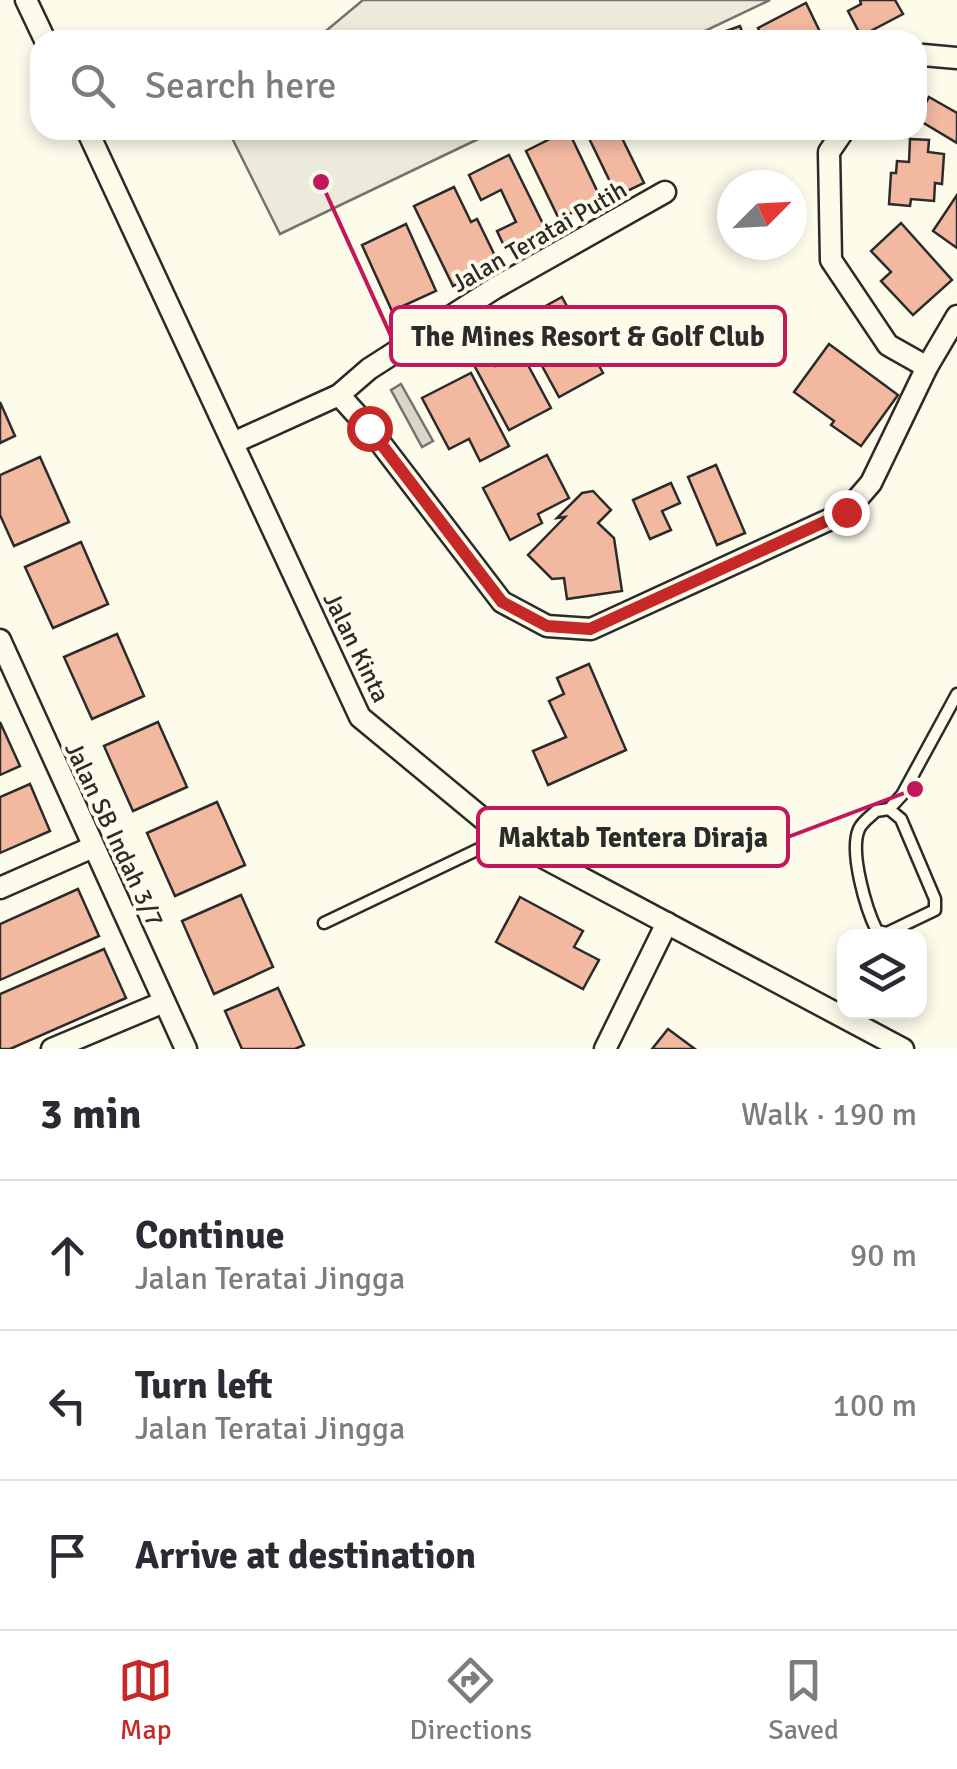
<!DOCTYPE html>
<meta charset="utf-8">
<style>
:root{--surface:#fff;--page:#f2f2f3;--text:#2b2b33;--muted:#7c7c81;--line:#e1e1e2;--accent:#c62828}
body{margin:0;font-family:Signika,sans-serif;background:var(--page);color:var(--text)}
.controls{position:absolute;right:30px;bottom:30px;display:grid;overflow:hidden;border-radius:20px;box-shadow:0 5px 15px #0003}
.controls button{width:90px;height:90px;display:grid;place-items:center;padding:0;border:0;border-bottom:2px solid var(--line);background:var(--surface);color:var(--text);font:50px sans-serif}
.compass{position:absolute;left:717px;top:170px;width:90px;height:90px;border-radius:50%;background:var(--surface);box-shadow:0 5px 15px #0003;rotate:66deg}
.stop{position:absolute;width:30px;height:30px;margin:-22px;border:8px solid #c62828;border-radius:50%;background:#fff}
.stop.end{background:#c62828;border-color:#fff;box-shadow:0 2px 10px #0008}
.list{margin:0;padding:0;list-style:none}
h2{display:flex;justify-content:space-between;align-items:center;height:130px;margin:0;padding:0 40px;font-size:42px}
h2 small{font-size:32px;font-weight:400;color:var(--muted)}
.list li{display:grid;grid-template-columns:65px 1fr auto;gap:30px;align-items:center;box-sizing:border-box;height:150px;padding:0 40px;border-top:2px solid var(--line)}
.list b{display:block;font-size:38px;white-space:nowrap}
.list p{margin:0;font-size:32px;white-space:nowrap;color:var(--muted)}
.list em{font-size:32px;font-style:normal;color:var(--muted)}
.icon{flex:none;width:55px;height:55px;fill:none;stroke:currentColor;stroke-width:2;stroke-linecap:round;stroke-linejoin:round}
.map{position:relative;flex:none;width:957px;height:1049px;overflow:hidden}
.search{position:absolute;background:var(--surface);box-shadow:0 5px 15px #0003;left:30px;right:30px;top:30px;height:110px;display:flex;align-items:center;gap:25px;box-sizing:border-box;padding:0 35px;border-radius:30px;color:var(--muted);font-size:38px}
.sheet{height:580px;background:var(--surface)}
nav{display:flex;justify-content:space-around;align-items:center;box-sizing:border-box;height:140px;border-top:2px solid var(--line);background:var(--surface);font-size:28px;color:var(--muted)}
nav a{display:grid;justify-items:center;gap:5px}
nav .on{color:var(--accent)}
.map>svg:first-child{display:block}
</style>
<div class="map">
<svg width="957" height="1049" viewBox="0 0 957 1049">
<rect width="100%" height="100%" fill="#fdfbea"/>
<g fill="#ecebdb" stroke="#74746e" stroke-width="2.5">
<polygon points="363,0 770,0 686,40 315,40"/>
<polygon points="228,130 497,130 280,234"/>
</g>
<polygon fill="#d8d7c9" stroke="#74746e" stroke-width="2.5" points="401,384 433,441 422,447 391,390"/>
<g fill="#f2b8a0" stroke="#2b2b2b" stroke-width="2.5">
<polygon points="860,0 895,0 903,14 861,36 848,11 861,4"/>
<polygon points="806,3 824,40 764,40 758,28"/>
<polygon points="740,26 745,40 714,40 712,36"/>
<polygon points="929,97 957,113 957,143 917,119"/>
<polygon points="568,130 601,199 559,219 526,151"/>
<polygon points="585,130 618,130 644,183 617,196"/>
<polygon points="910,139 929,140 928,152 944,154 942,184 935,183 934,201 911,199 910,206 889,204 891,173 896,173 897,161 909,162"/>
<polygon points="509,155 546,230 506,250 497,231 516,222 501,190 481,200 469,175"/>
<polygon points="454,187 471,222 477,219 499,264 453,286 414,206"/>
<polygon points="957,195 957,248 933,231"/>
<polygon points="901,223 952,280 913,315 881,281 891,272 871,251"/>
<polygon points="406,224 436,291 392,311 362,245"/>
<polygon points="562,297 603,373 559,397 541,364 565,351 542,308"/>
<polygon points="829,344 898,395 861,446 831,425 834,421 794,392"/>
<polygon points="521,352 551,408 509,430 474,365 489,356 495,366"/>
<polygon points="471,373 509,446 480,461 469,439 449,449 422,398"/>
<polygon points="0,402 15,436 0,443"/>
<polygon points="547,455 569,498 538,514 542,523 510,540 483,488"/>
<polygon points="40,457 69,522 14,546 0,515 0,475"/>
<polygon points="716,465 745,533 717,545 688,477"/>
<polygon points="671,483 680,503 662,511 671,530 650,539 633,500"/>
<polygon points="593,491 611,510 598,523 614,538 622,591 567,599 564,578 552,579 528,555 565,517 557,518 582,493"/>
<polygon points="81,542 108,604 53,628 25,567"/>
<polygon points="117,634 144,696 92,719 64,657"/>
<polygon points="589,664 626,750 548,785 533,751 566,737 549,701 564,694 557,678"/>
<polygon points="0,722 20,766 0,775"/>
<polygon points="158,722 187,787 133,811 104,746"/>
<polygon points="30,784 50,831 0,853 0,797"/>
<polygon points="217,802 245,865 175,896 147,833"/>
<polygon points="78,889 99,936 0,980 0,924"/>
<polygon points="241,895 273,967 214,994 182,921"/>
<polygon points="520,897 583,931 574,947 599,960 583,989 496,942"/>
<polygon points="104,949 126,998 10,1049 0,1049 0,994"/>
<polygon points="278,988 304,1045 295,1049 242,1049 225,1011"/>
<polygon points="668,1029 695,1049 652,1049"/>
</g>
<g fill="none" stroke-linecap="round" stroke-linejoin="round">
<defs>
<g id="lane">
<path d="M889,809L901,819L935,899V910L887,933L877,931C866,909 849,852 859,829C862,822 871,816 876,811Z"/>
<polyline points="889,809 902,795 957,694"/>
<polyline points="324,923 504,837"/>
</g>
<g id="street">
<polyline points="26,0 45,40"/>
<polyline points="917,58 923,55 957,58"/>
<polyline points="87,130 360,717 505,837 903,1049"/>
<polyline points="844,130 829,152 831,260 888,345 927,367 957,316"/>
<polyline points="339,395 369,428 502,602 547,626 591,629 846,512 871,483 927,367"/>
<polyline points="233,443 339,395 369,369 495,288 665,192"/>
<polyline points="0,640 186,1049"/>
<polyline points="0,888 93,847"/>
<polyline points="52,1049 164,1002"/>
<polyline points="605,1049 667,923"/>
</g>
</defs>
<use href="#lane" stroke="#2b2b2b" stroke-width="15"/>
<use href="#street" stroke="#2b2b2b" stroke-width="25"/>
<use href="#lane" stroke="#fdfbea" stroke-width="10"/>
<use href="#street" stroke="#fdfbea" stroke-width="20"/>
</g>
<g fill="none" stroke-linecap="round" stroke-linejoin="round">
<polyline stroke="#c62828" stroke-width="12" points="369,428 502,602 547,626 590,629 846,512"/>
</g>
<g text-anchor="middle" stroke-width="8" stroke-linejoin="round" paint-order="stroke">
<g font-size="25" fill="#2b2b2b" stroke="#fdfbea">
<text transform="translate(539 236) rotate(-30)" y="9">Jalan Teratai Putih</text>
<text transform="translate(357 647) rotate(64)" y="9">Jalan Kinta</text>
<text transform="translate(115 834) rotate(65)" y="9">Jalan SB Indah 3/7</text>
</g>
</g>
<path fill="none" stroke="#c2185b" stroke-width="4" d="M321 182L391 336M915 789L788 837"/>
<g fill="#c2185b" stroke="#fdfbea" stroke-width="4">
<circle cx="321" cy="182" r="10"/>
<circle cx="915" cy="789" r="10"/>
</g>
<g fill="#fdfbea" stroke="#c2185b" stroke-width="4">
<rect x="391" y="307" width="394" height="58" rx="10"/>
<rect x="478" y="808" width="310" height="58" rx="10"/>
</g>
<g font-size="28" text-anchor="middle" font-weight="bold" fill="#2b2b2b">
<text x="588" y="346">The Mines Resort &amp; Golf Club</text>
<text x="633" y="847">Maktab Tentera Diraja</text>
</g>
</svg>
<div class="controls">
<button><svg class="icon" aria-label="layers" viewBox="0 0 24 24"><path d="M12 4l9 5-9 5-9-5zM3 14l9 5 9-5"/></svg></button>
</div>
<svg class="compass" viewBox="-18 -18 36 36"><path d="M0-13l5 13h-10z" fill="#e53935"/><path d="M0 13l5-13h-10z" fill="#7c7c81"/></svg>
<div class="stop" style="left:369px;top:428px"></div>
<div class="stop end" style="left:846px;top:512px"></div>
<div class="search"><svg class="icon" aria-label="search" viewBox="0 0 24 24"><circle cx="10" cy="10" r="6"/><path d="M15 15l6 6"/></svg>Search here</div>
</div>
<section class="sheet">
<h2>3 min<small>Walk · 190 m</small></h2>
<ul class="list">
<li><svg class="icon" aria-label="ahead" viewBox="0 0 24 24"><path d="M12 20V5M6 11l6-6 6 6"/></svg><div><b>Continue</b><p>Jalan Teratai Jingga</p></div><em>90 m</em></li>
<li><svg class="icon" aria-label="left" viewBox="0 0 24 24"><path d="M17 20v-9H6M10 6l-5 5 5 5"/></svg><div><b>Turn left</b><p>Jalan Teratai Jingga</p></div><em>100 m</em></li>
<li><svg class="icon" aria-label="arrive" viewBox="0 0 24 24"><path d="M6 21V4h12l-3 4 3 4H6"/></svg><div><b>Arrive at destination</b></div></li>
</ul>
</section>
<nav>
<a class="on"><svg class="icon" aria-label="map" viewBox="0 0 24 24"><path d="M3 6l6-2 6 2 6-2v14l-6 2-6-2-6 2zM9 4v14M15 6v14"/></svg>Map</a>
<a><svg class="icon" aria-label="directions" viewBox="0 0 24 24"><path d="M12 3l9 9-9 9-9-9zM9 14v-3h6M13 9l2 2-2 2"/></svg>Directions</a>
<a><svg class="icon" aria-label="saved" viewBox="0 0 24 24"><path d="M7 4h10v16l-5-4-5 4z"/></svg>Saved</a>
</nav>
